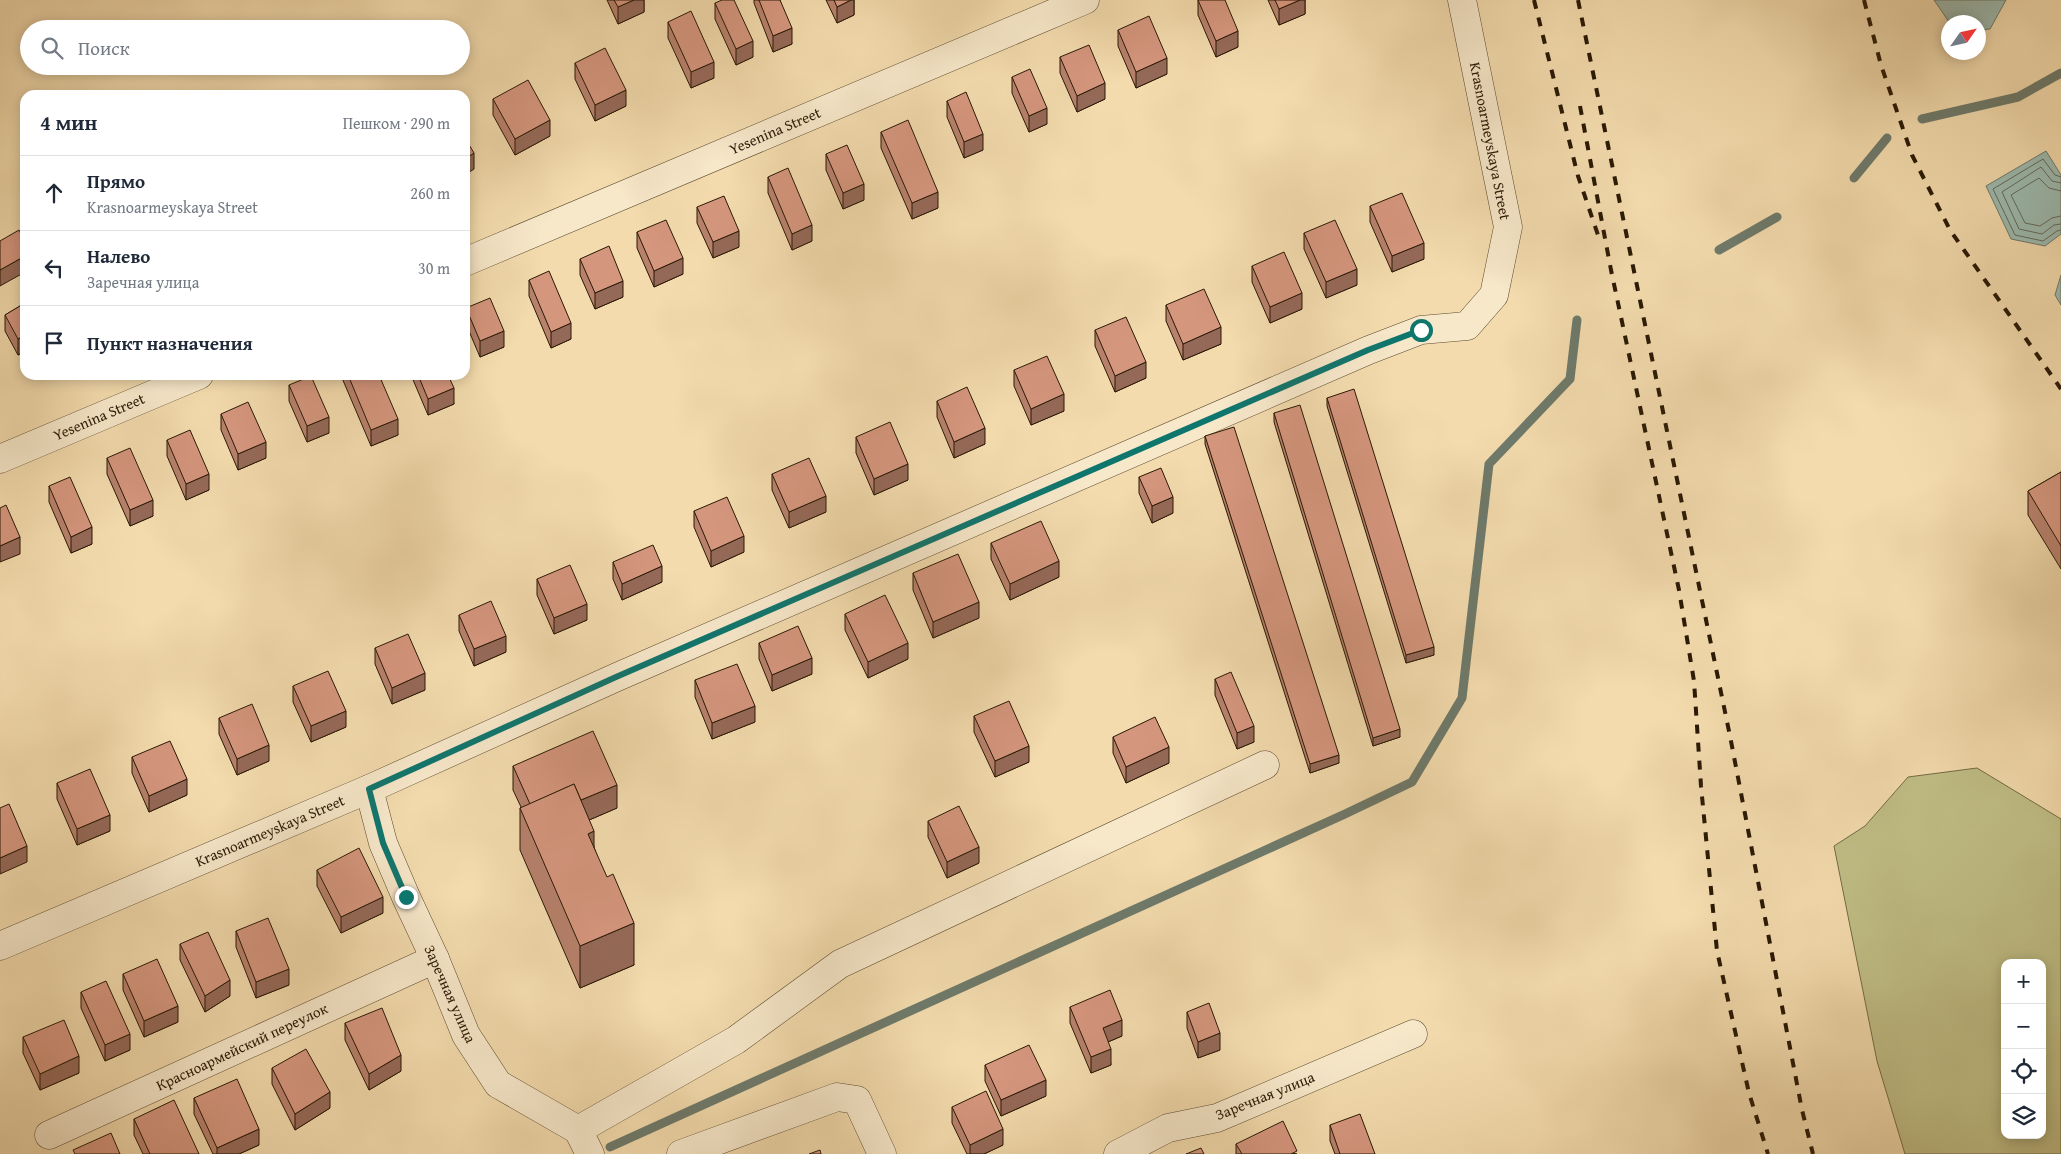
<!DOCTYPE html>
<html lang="ru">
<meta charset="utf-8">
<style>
:root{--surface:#fff;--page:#f6f6f7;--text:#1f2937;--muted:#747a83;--line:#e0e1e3}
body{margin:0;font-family:"Gentium Book Plus",serif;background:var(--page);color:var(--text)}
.controls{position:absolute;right:15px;bottom:15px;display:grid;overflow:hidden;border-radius:10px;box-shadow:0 2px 12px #0003}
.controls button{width:45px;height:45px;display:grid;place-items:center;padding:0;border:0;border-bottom:1px solid var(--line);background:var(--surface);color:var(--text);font:25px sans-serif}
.compass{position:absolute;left:1941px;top:15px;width:45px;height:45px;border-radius:50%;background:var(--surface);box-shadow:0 2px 12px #0003;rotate:56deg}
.stop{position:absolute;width:15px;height:15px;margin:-11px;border:4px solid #0f766e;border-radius:50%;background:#fff}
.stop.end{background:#0f766e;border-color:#fff;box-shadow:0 1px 5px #0008}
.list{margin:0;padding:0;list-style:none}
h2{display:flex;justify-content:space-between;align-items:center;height:65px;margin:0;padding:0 20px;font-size:21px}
h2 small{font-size:16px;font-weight:400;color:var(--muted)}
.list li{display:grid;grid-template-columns:32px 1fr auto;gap:15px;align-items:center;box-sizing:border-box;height:75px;padding:0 20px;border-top:1px solid var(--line)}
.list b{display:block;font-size:19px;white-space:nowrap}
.list p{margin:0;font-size:16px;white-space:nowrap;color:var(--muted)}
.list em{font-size:16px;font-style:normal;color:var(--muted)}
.icon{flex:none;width:28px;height:28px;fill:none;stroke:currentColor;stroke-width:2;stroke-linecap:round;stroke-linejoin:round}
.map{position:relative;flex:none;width:2061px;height:1154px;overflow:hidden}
.search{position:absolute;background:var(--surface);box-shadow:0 2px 12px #0003;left:20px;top:20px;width:450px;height:55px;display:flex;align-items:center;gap:12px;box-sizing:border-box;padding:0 18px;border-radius:28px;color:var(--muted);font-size:19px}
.panel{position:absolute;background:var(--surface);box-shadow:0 2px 12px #0003;left:20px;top:90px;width:450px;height:290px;border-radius:15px}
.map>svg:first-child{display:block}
</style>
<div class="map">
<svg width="2061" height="1154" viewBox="0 0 2061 1154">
<rect width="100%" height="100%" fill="#f3dbad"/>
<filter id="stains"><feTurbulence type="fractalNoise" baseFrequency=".004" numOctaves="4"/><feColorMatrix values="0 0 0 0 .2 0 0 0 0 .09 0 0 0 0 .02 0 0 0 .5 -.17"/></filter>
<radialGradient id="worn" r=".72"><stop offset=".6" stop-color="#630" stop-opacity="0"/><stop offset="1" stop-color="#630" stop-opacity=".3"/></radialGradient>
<path fill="#c0be86" stroke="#756c46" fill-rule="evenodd" d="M1977,768L2061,819V1154H1905L1877,1061L1834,846L1865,826L1908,777ZM2005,963H2042V1135H2005Z"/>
<g fill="#9cbaaf" stroke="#6e7a6b">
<polygon points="1934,0 2006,0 1990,29 1979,30 1978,22 1949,22"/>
<polygon points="2046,151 2061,175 2061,234 2045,246 2011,239 1986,186"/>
<polygon points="2061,275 2061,305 2055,295"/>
</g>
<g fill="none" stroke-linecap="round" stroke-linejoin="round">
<g stroke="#636a5a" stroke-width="1">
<polyline points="2061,177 2055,175 2043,159 1993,189 2015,235 2043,241 2057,231 2061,230"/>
<polyline points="2061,183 2052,181 2041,167 2002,192 2019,229 2042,234 2054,225 2061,224"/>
<polyline points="2061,191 2049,188 2039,178 2011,195 2025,223 2040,226 2052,218 2061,216"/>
</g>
<g stroke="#6e7a6b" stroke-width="9">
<polyline points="1922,119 2018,97 2061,73"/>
<polyline points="1854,178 1887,138"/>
<polyline points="1719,250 1777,217"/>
<polyline points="610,1147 1345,814 1412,782 1462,698 1489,464 1570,379 1577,320"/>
</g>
<defs>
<g id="minor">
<polyline points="465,262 1085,0"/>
<polyline points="0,459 199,375"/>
<polyline points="369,789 383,843 406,897 435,959 466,1035 498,1084 578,1130 590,1154"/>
<polyline points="0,946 369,789 617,677 1369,350 1421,330 1467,326 1494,295 1508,227 1462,0"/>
<polyline points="578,1130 736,1040 840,964 1265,765"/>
<polyline points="49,1135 435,959"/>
<polyline points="681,1154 837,1097 857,1100 882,1154"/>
<polyline points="1118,1154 1168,1128 1217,1118 1413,1034"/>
</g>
</defs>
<use href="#minor" stroke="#5c4a2f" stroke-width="29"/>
<use href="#minor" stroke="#f7e8ca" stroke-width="28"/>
<g stroke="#2a1905" stroke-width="4" stroke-dasharray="9 9" stroke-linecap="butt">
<polyline points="1534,0 1578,176 1598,235"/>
<polyline points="1578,0 1730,736 1802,1110 1813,1154"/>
<polyline points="1864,0 1881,65 1912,155 1950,230 2061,389"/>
<polyline points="1580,106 1611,270 1679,590 1694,681 1701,786 1717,951 1749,1093 1768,1154"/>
</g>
</g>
<g fill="#b7816c" stroke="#2a1905">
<polygon points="607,0 644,0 644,12 618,24"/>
<polygon points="754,0 780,0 792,44 773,52 754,3"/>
<polygon points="826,0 854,0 854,15 837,23"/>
<polygon points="1198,0 1238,47 1216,57 1198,15"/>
<polygon points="1268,0 1305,0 1305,14 1279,25"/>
<polygon points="715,3 753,57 736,65 715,19"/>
<polygon points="668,22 714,78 691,88 668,38"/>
<polygon points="1118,30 1167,74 1136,88 1118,46"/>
<polygon points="1060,57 1105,99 1077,112 1060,73"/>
<polygon points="575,63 626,106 595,121 575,79"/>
<polygon points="1012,77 1047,124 1029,132 1012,93"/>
<polygon points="493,99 550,136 515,155 493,115"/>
<polygon points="947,101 983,150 964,158 947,117"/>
<polygon points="881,132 938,208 912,219 881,148"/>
<polygon points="826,154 864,200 843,209 826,170"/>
<polygon points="768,177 812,241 792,250 768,193"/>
<polygon points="1370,206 1424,259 1392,272 1370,222"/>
<polygon points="697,207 739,247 713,258 697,223"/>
<polygon points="637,232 683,274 654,287 637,248"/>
<polygon points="1304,233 1357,285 1326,298 1304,249"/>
<polygon points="580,259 623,297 595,309 580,275"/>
<polygon points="1252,266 1302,309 1270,323 1252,282"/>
<polygon points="529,280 571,339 551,348 529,296"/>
<polygon points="25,303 25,351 18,355 5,331 5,315"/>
<polygon points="1166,305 1221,344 1183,360 1166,321"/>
<polygon points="466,308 504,347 480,357 466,324"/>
<polygon points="1095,330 1146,378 1115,392 1095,346"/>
<polygon points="1014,370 1064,411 1031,425 1014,386"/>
<polygon points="342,375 379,375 398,435 371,446 342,378"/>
<polygon points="411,375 448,375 454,404 428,415"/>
<polygon points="289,385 329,433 307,442 289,401"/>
<polygon points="1327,398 1434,655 1406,663 1327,406"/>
<polygon points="937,401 985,444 954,458 937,417"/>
<polygon points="1274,413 1400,737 1373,746 1274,422"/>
<polygon points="221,414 266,458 238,470 221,430"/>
<polygon points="1205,436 1339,763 1310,773 1205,444"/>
<polygon points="856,437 908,480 874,495 856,453"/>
<polygon points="167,440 209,490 186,500 167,456"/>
<polygon points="107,458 153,516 130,526 107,474"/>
<polygon points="2061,472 2061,569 2028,515 2028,491"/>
<polygon points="772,474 826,512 789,528 772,490"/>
<polygon points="1139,477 1173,513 1152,523 1139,493"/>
<polygon points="49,486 92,544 71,553 49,502"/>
<polygon points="694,511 744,552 711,567 694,527"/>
<polygon points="991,543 1059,577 1010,600 991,559"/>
<polygon points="613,562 662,582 622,600 613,579"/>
<polygon points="913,573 979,618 933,638 913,590"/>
<polygon points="537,579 587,620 554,634 537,595"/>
<polygon points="845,614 908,659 868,678 845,630"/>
<polygon points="459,615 506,652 474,666 459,631"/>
<polygon points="759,643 812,674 772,691 759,659"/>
<polygon points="375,648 425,690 392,704 375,664"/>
<polygon points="1215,679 1254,742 1237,749 1215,695"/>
<polygon points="695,680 755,722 712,739 695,697"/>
<polygon points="293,686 346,727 311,742 293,702"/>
<polygon points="974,716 1029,762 995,777 974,732"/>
<polygon points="219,718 269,761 237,775 219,734"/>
<polygon points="1113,737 1169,763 1126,783 1113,753"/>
<polygon points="132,757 187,795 149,812 132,773"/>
<polygon points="513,766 617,808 589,820 594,847 634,965 580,988 520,850 520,808 521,807 513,790"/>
<polygon points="57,783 110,831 77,845 57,799"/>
<polygon points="928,821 979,863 947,878 928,837"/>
<polygon points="317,870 383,913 341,933 317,886"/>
<polygon points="236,931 289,985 256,998 236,947"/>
<polygon points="180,944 230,996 205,1012 180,960"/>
<polygon points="123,974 178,1022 144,1037 123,990"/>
<polygon points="81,992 130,1050 105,1061 81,1008"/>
<polygon points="1070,1007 1122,1036 1108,1042 1111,1065 1091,1073 1070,1023"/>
<polygon points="1187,1012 1220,1050 1198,1058 1187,1028"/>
<polygon points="345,1023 401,1071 369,1090 345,1040"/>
<polygon points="23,1037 79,1073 40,1090 23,1053"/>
<polygon points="985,1065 1046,1096 1001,1116 985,1081"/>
<polygon points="272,1068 330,1108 295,1130 272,1084"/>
<polygon points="194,1098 259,1145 239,1154 213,1154 194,1114"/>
<polygon points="952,1107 1003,1145 984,1154 967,1154 952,1123"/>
<polygon points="134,1119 199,1154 143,1154 134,1135"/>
<polygon points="1330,1125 1375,1154 1335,1154 1330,1141"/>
<polygon points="1236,1144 1297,1154 1236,1154"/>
</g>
<g fill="#956958" stroke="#2a1905">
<polygon points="634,0 644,0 644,12 618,24 618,7"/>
<polygon points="851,0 854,0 854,15 837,23 837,7"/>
<polygon points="1300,0 1305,0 1305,14 1279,25 1279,9"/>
<polygon points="792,28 792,44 773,52 773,36"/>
<polygon points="1238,31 1238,47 1216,57 1216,41"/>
<polygon points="753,41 753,57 736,65 736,49"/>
<polygon points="1167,58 1167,74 1136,88 1136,72"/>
<polygon points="714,62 714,78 691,88 691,72"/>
<polygon points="1105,83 1105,99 1077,112 1077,96"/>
<polygon points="626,90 626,106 595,121 595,105"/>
<polygon points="1047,108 1047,124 1029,132 1029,116"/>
<polygon points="550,120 550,136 515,155 515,139"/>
<polygon points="983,134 983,150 964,158 964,142"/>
<polygon points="474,153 474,169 465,175 465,159"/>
<polygon points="864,184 864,200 843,209 843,193"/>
<polygon points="938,192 938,208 912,219 912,203"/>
<polygon points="812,225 812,241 792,250 792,234"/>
<polygon points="739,231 739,247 713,258 713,242"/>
<polygon points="1424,243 1424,259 1392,272 1392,256"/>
<polygon points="25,256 25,272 0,286 0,270"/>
<polygon points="683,258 683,274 654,287 654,271"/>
<polygon points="1357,269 1357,285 1326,298 1326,282"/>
<polygon points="623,281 623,297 595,309 595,293"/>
<polygon points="1302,293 1302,309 1270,323 1270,307"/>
<polygon points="571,323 571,339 551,348 551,332"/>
<polygon points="1221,327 1221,344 1183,360 1183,344"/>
<polygon points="504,331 504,347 480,357 480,341"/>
<polygon points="25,335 25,351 18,355 18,339"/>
<polygon points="1146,362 1146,378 1115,392 1115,376"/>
<polygon points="454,388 454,404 428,415 428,399"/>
<polygon points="1064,394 1064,411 1031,425 1031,409"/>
<polygon points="329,417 329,433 307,442 307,426"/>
<polygon points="398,419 398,435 371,446 371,430"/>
<polygon points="985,428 985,444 954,458 954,442"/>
<polygon points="266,442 266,458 238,470 238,454"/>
<polygon points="908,464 908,480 874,495 874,479"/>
<polygon points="209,474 209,490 186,500 186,484"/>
<polygon points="826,496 826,512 789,528 789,512"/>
<polygon points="1173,497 1173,513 1152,523 1152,506"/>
<polygon points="153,500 153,516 130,526 130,510"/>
<polygon points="92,527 92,544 71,553 71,537"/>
<polygon points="744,536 744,552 711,567 711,551"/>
<polygon points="20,537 20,554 0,562 0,546"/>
<polygon points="1059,561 1059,577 1010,600 1010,584"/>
<polygon points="662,566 662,582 622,600 622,584"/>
<polygon points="979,602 979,618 933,638 933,622"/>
<polygon points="587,604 587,620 554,634 554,618"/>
<polygon points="506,636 506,652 474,666 474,649"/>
<polygon points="908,643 908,659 868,678 868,662"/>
<polygon points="1434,647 1434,655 1406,663 1406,655"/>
<polygon points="812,658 812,674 772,691 772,675"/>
<polygon points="425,673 425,690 392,704 392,688"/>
<polygon points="755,706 755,722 712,739 712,723"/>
<polygon points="346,711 346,727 311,742 311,726"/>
<polygon points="1254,726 1254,742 1237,749 1237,733"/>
<polygon points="1400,729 1400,737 1373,746 1373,738"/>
<polygon points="269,745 269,761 237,775 237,759"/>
<polygon points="1029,746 1029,762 995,777 995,761"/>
<polygon points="1169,747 1169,763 1126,783 1126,767"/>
<polygon points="1339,755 1339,763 1310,773 1310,764"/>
<polygon points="187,779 187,795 149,812 149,796"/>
<polygon points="617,785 617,808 536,843 536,819"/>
<polygon points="110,815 110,831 77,845 77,829"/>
<polygon points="594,831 594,873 588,834"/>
<polygon points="27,846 27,862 0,874 0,858"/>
<polygon points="979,847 979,863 947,878 947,862"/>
<polygon points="383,897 383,913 341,933 341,917"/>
<polygon points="634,923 634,965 580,988 580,946"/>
<polygon points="289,969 289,985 256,998 256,982"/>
<polygon points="230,980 230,996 205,1012 205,996"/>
<polygon points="178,1006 178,1022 144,1037 144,1021"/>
<polygon points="1122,1020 1122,1036 1103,1044 1103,1028"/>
<polygon points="1220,1033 1220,1050 1198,1058 1198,1042"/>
<polygon points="130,1034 130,1050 105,1061 105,1045"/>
<polygon points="1111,1049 1111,1065 1091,1073 1091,1057"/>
<polygon points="401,1055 401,1071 369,1090 369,1074"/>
<polygon points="79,1056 79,1073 40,1090 40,1074"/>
<polygon points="1046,1080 1046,1096 1001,1116 1001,1100"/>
<polygon points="330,1092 330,1108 295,1130 295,1114"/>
<polygon points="259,1129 259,1145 239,1154 217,1154 217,1148"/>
<polygon points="1003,1129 1003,1145 984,1154 970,1154 970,1145"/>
</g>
<g fill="#d5967e" stroke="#2a1905">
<polygon points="614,0 634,0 618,7"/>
<polygon points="722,0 734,0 753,41 736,49 715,3"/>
<polygon points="759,0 780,0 792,28 773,36"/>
<polygon points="834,0 851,0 837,7"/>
<polygon points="1198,0 1225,0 1238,31 1216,41"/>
<polygon points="1275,0 1300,0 1279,9"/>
<polygon points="691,11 714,62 691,72 668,22"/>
<polygon points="1149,16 1167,58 1136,72 1118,30"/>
<polygon points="1089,45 1105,83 1077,96 1060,57"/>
<polygon points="605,48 626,90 595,105 575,63"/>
<polygon points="1030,69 1047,108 1029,116 1012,77"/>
<polygon points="528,80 550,120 515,139 493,99"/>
<polygon points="966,92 983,134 964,142 947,101"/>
<polygon points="908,120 938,192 912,203 881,132"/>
<polygon points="465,138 474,153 465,159"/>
<polygon points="847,145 864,184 843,193 826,154"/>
<polygon points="788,168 812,225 792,234 768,177"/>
<polygon points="1402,193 1424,243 1392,256 1370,206"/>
<polygon points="724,196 739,231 713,242 697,207"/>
<polygon points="666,220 683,258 654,271 637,232"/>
<polygon points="1335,220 1357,269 1326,282 1304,233"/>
<polygon points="19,230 25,242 25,256 0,270 0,241"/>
<polygon points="609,246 623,281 595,293 580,259"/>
<polygon points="1284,252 1302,293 1270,307 1252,266"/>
<polygon points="549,271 571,323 551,332 529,280"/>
<polygon points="1204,289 1221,327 1183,344 1166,305"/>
<polygon points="490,298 504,331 480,341 466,308"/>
<polygon points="25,303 25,335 18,339 5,315"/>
<polygon points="1126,317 1146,362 1115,376 1095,330"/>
<polygon points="1047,356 1064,394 1031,409 1014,370"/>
<polygon points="348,375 379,375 398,419 371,430"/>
<polygon points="418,375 448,375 454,388 428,399"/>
<polygon points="311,376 329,417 307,426 289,385"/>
<polygon points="967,387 985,428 954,442 937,401"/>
<polygon points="1354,389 1434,647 1406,655 1327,398"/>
<polygon points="248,402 266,442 238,454 221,414"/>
<polygon points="1300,405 1400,729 1373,738 1274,413"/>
<polygon points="890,422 908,464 874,479 856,437"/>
<polygon points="1234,427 1339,755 1310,764 1205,436"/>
<polygon points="190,430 209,474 186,484 167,440"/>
<polygon points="130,448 153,500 130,510 107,458"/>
<polygon points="809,458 826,496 789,512 772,474"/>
<polygon points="1161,468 1173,497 1152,506 1139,477"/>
<polygon points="2061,472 2061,546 2028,491"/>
<polygon points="70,477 92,527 71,537 49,486"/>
<polygon points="727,497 744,536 711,551 694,511"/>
<polygon points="6,505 20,537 0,546 0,508"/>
<polygon points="1041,521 1059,561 1010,584 991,543"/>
<polygon points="653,545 662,566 622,584 613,562"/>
<polygon points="958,554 979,602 933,622 913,573"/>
<polygon points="570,565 587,604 554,618 537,579"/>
<polygon points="885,595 908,643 868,662 845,614"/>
<polygon points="491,601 506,636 474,649 459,615"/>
<polygon points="798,626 812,658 772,675 759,643"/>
<polygon points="408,634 425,673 392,688 375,648"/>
<polygon points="737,664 755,706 712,723 695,680"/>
<polygon points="328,671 346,711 311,726 293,686"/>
<polygon points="1231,672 1254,726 1237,733 1215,679"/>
<polygon points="1009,701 1029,746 995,761 974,716"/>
<polygon points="252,704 269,745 237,759 219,718"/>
<polygon points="1155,717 1169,747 1126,767 1113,737"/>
<polygon points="593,731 617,785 581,800 574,784 530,804 513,766"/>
<polygon points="170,741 187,779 149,796 132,757"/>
<polygon points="90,769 110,815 77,829 57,783"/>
<polygon points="574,784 594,831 588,834 607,877 613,874 634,923 580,946 520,808"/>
<polygon points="9,804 27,846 0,858 0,808"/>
<polygon points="959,806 979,847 947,862 928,821"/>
<polygon points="359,848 383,897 341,917 317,870"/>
<polygon points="268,918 289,969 256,982 236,931"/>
<polygon points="208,932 230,980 205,996 180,944"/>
<polygon points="157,959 178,1006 144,1021 123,974"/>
<polygon points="106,981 130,1034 105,1045 81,992"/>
<polygon points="1110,990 1122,1020 1103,1028 1111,1049 1091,1057 1070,1007"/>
<polygon points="1209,1003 1220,1033 1198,1042 1187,1012"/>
<polygon points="382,1008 401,1055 369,1074 345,1023"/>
<polygon points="64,1020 79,1056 40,1074 23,1037"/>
<polygon points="1029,1045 1046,1080 1001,1100 985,1065"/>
<polygon points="306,1049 330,1092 295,1114 272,1068"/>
<polygon points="237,1079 259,1129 217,1148 194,1098"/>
<polygon points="986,1091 1003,1129 970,1145 952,1107"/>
<polygon points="174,1100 199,1154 150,1154 134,1119"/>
<polygon points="1360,1114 1375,1154 1340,1154 1330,1125"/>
<polygon points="1283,1121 1297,1151 1291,1154 1242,1154 1236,1144"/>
<polygon points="111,1133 120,1154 75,1154 73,1150"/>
<polygon points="1201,1148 1204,1154 1186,1154"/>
<polygon points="820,1150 821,1154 809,1154"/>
</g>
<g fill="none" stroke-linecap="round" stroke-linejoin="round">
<polyline stroke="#0f766e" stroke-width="6" points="406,897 383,843 369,789 616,677 1368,350 1421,330"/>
</g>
<g text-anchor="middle" stroke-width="4.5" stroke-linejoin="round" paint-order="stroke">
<g font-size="15" fill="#2a1905" stroke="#f7e8ca">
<text transform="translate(775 131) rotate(-23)" y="5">Yesenina Street</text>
<text transform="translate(1490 141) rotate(79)" y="5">Krasnoarmeyskaya Street</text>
<text transform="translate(99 417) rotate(-23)" y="5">Yesenina Street</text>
<text transform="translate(270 831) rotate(-23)" y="5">Krasnoarmeyskaya Street</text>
<text transform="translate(450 994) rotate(66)" y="5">Заречная улица</text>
<text transform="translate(242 1047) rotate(-25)" y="5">Красноармейский переулок</text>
<text transform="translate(1265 1096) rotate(-22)" y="5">Заречная улица</text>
</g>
</g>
<rect width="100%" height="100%" filter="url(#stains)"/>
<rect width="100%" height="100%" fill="url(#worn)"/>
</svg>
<div class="controls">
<button>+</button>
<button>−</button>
<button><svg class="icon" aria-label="locate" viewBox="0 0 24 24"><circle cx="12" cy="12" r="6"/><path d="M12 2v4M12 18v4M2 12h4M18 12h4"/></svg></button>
<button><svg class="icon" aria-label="layers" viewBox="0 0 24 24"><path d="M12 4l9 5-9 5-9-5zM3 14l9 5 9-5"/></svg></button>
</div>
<svg class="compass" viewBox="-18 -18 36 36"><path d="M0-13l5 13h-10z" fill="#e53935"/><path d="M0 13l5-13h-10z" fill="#747a83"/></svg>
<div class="stop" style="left:1421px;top:330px"></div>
<div class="stop end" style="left:406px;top:897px"></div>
<div class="search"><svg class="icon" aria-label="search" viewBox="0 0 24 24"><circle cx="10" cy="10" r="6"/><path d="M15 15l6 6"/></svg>Поиск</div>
<section class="panel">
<h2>4 мин<small>Пешком · 290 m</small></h2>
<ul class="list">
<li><svg class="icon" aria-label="ahead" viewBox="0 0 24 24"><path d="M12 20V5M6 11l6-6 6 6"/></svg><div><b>Прямо</b><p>Krasnoarmeyskaya Street</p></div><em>260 m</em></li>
<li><svg class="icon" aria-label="left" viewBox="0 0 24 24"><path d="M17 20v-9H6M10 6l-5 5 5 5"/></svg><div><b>Налево</b><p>Заречная улица</p></div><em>30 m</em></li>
<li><svg class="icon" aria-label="arrive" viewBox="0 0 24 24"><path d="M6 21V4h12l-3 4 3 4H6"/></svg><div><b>Пункт назначения</b></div></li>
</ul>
</section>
</div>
